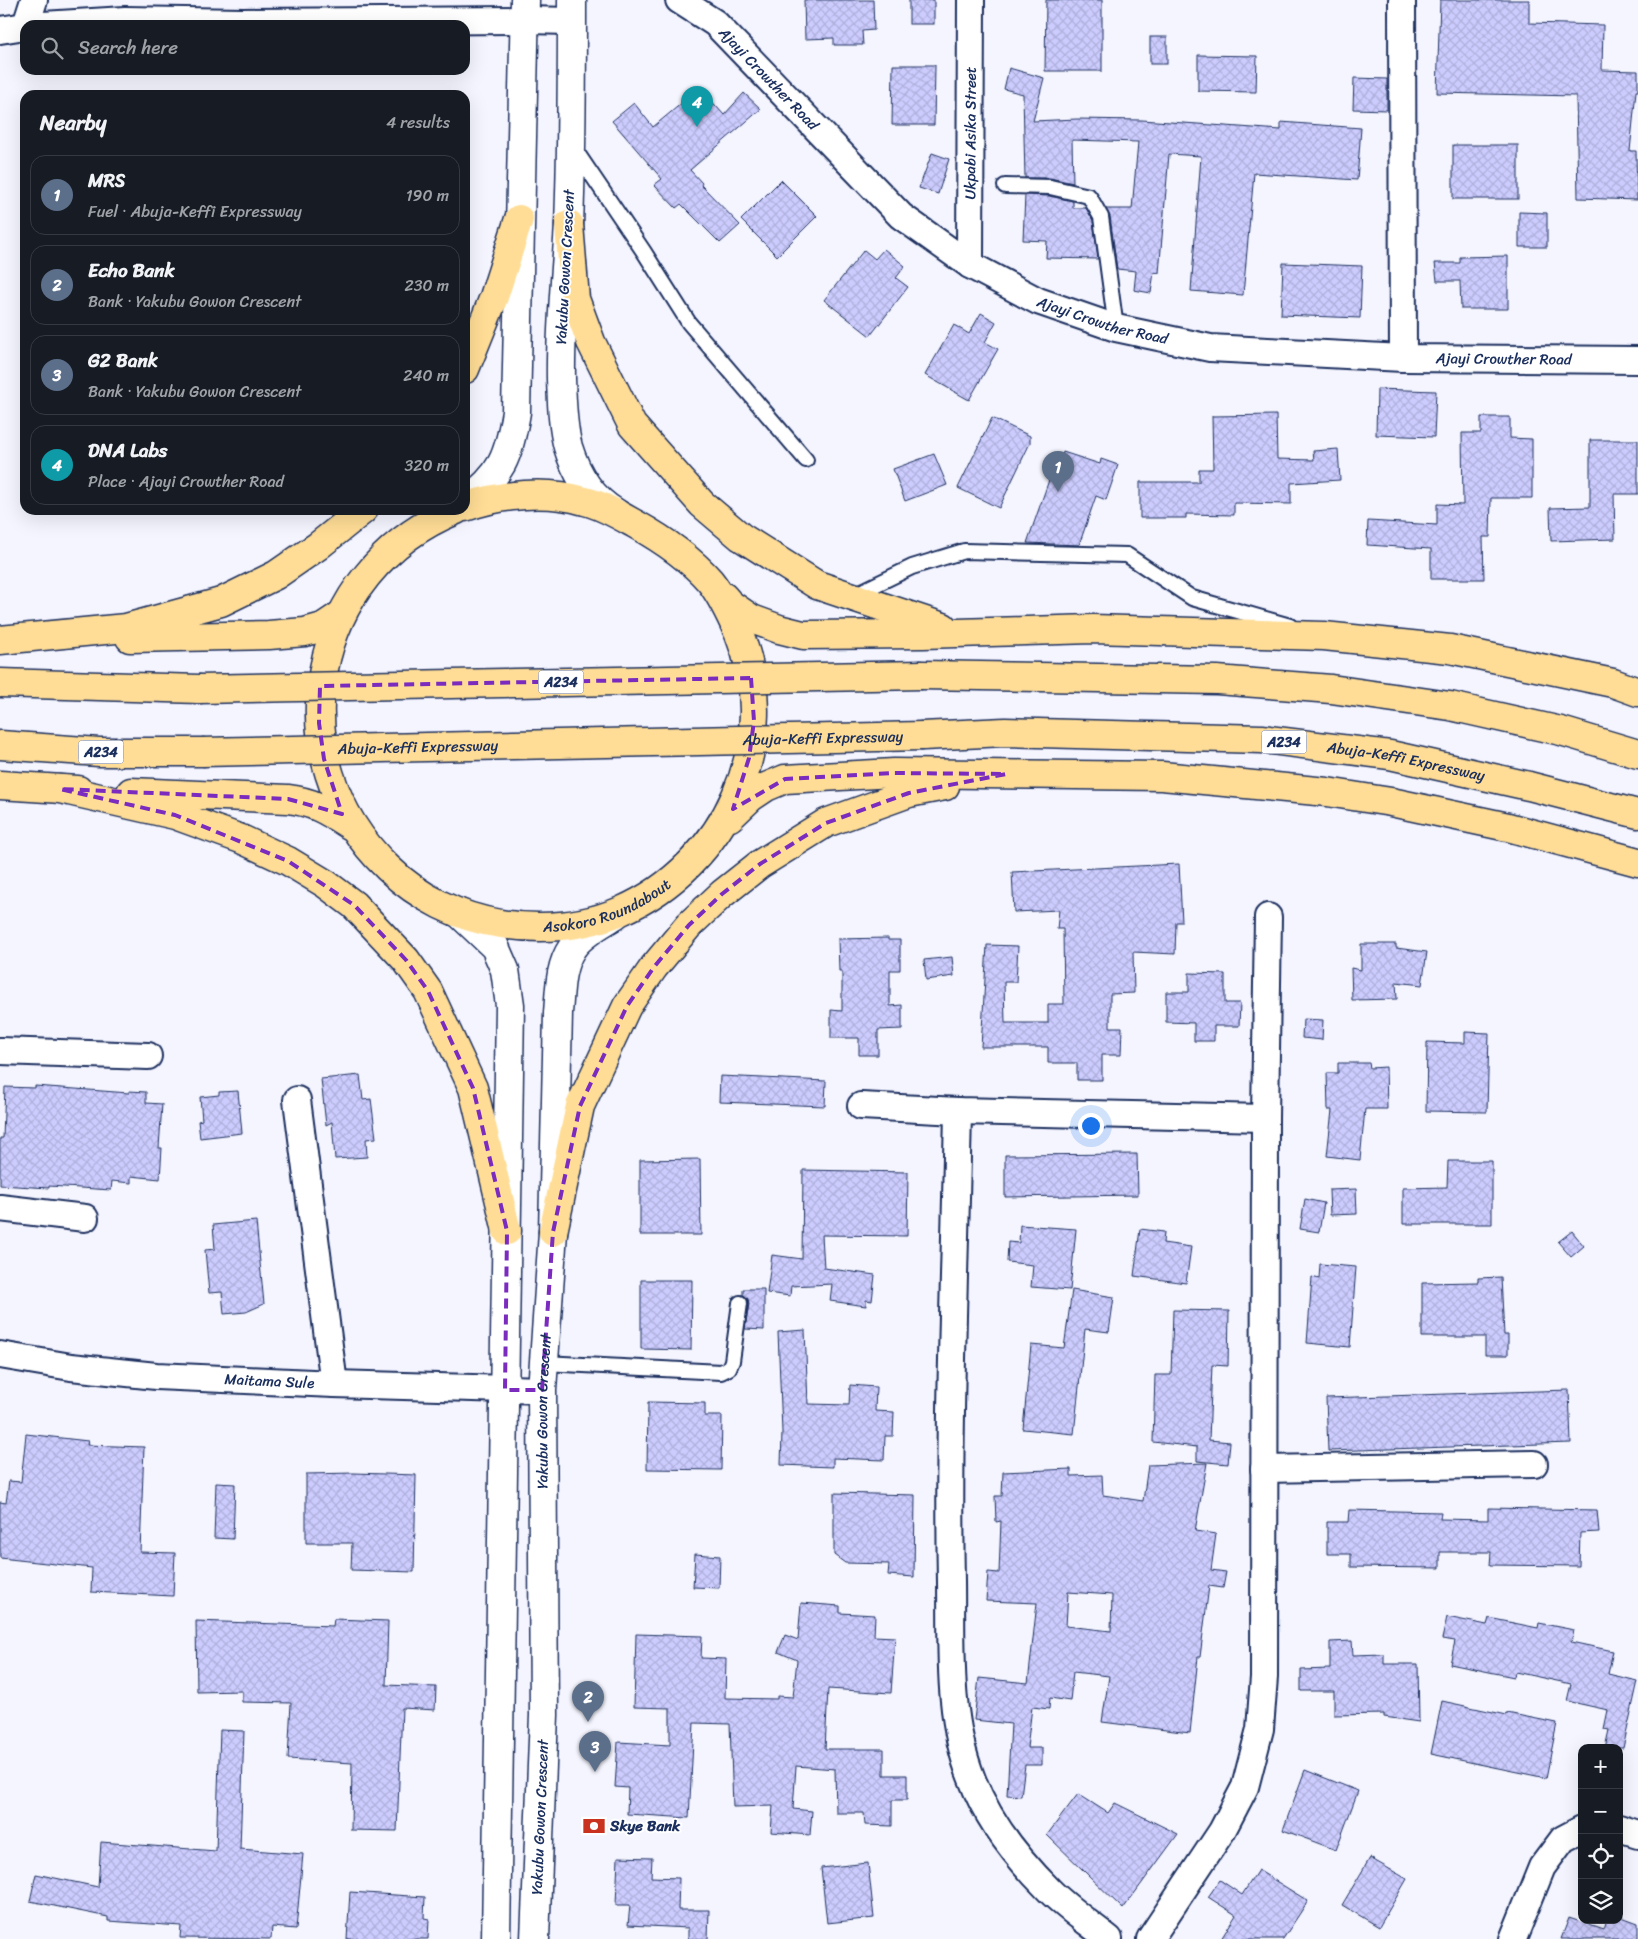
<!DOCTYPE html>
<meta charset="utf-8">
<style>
:root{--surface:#171b24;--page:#242831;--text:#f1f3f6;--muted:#9ea1a6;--line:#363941;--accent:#c8321e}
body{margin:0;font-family:Sriracha,sans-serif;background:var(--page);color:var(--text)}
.controls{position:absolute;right:15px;bottom:15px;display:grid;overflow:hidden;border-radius:10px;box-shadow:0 5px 20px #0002}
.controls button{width:45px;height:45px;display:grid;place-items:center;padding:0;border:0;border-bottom:1px solid var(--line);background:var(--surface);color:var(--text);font:25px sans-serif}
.you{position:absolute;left:1090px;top:1125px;width:18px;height:18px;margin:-12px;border:4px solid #fff;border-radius:50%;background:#1a73e8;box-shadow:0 0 0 8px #1a73e833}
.badge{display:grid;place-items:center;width:32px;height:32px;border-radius:50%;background:var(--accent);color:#fff;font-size:16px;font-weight:700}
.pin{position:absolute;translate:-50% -41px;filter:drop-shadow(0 1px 2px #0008)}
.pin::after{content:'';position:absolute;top:26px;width:18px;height:15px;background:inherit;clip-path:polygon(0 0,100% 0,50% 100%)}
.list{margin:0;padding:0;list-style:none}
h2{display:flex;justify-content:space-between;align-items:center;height:65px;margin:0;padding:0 20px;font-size:21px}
h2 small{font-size:16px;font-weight:400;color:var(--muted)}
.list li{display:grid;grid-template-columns:32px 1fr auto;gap:15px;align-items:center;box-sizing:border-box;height:80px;margin:0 10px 10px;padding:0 10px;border:1px solid var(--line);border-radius:15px}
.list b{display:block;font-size:19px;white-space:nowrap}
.list p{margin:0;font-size:16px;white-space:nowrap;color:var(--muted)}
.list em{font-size:16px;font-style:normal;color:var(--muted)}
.icon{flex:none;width:28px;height:28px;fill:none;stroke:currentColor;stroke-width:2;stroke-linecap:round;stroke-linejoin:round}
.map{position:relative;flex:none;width:1638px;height:1939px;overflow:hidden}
.search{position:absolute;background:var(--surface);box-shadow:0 5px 20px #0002;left:20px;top:20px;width:450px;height:55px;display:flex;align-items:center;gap:12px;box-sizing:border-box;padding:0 18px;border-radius:15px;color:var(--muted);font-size:19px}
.panel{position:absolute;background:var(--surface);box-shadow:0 5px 20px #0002;left:20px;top:90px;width:450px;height:425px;border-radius:15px}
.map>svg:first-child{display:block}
</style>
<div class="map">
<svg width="1638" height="1939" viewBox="0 0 1638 1939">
<defs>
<pattern id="building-cross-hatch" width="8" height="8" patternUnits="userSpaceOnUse" patternTransform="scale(1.25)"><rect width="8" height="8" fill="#cdccfe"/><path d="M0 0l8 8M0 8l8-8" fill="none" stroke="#afb0dc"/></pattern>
</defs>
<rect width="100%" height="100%" fill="#f5f5ff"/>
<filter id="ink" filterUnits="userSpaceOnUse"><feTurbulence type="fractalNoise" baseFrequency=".02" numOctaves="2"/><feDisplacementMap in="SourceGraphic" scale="10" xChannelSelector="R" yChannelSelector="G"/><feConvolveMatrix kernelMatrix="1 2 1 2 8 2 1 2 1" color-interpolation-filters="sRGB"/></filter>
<g filter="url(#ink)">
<g fill="url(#building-cross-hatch)" stroke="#1b2f5e" fill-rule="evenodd">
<polygon points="804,0 873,0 874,30 862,31 863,45 834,45 834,38 805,39"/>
<rect x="909" y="0" width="25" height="24"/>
<polygon points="1046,0 1102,0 1102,71 1045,71"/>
<polygon points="1440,0 1529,0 1529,23 1603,25 1602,70 1638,71 1638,91 1636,91 1630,151 1636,151 1637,200 1578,198 1576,96 1437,93"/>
<rect x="1150" y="37" width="17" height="27"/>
<polygon points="1198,55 1257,56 1256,92 1198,91"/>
<polygon points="893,65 935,65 934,125 892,125"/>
<polygon points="1009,68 1044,78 1033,121 1077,119 1142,120 1281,130 1281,122 1361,128 1357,180 1254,173 1243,295 1191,291 1201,156 1169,154 1159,273 1154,272 1151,293 1134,290 1136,271 1117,269 1110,216 1106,209 1132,209 1138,142 1072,140 1073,183 1050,178 1025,178 1023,94 1004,89"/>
<polygon points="1354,78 1387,79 1387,110 1353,109"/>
<polygon points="700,88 724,115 744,93 761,109 690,170 702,183 701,185 740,225 720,243 681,204 676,208 654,185 662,179 612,121 634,103 653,127"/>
<rect x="1453" y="145" width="65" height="54"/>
<polygon points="932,153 949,159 938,194 919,188"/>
<polygon points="781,180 817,216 777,256 741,220"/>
<polygon points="1025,195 1049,196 1073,201 1073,208 1086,208 1093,220 1098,259 1046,258 1047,241 1023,240"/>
<polygon points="1519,212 1547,213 1547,247 1519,247"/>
<polygon points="884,249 905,266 896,278 908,287 870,336 824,300 864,250 875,259"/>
<polygon points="1508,256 1508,309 1461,309 1460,281 1437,281 1435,263 1460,263 1460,257"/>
<polygon points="1283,263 1362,266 1360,318 1281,315"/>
<polygon points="981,313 996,322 985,342 998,349 969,400 925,375 954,325 969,334"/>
<polygon points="1377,389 1436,391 1434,437 1376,435"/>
<polygon points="1276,415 1277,459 1314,460 1313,451 1338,449 1340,480 1291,483 1291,504 1234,503 1234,515 1186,514 1186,518 1140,518 1140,482 1199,482 1199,469 1213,469 1212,416"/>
<polygon points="1481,417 1510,417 1510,438 1532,439 1532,498 1491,498 1490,537 1483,537 1484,579 1431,579 1431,549 1367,545 1368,521 1437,525 1437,504 1463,505 1462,433 1481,433"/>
<polygon points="992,418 1030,436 1030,443 999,508 958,488"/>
<polygon points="1590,440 1638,440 1638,494 1614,494 1615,539 1551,541 1550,508 1590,507"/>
<polygon points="1063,452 1100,464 1101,459 1118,465 1106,500 1096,496 1079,545 1027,543 1049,480 1053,481"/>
<polygon points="934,454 947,485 905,501 893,469"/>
<polygon points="1179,864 1182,922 1176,922 1175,954 1133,952 1134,993 1110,994 1110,1027 1122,1027 1121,1055 1102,1055 1102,1080 1077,1080 1077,1063 1048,1063 1048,1047 981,1047 987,945 1018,946 1016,982 1004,982 1005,1023 1048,1023 1048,1004 1064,1004 1063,929 1057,929 1059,910 1014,912 1012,872"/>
<polygon points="888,938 888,940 900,940 900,970 890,970 890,1006 902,1005 902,1029 878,1030 878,1055 859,1055 859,1038 831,1038 831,1010 842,1011 842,971 839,971 838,939"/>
<polygon points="1361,944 1396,944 1396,948 1427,952 1422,985 1396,982 1397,999 1352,1000 1351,968 1361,970"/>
<polygon points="952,957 954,976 926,980 924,960"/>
<polygon points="1189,973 1225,974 1225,1003 1240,1003 1239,1026 1214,1026 1214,1041 1194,1041 1194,1023 1166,1022 1166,992 1189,992"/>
<polygon points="1303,1019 1323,1020 1322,1040 1302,1038"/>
<polygon points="1465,1032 1489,1033 1487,1112 1426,1111 1427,1042 1465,1043"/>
<polygon points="1338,1063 1369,1063 1370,1068 1386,1067 1387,1109 1365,1109 1360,1160 1327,1156 1332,1110 1328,1110 1327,1073 1338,1073"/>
<polygon points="360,1075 363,1100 371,1099 376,1138 366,1139 367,1157 335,1159 332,1122 326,1125 321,1079"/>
<polygon points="720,1076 826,1081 825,1106 719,1102"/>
<polygon points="35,1086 129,1093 129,1091 146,1092 146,1103 162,1104 159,1148 162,1148 160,1179 131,1176 131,1183 112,1181 111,1190 49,1186 49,1188 0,1185 0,1138 3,1138 5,1087 35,1088"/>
<polygon points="238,1091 242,1133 200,1138 198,1121 202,1120 200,1097 219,1095 219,1092"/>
<polygon points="1137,1154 1138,1195 1005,1197 1005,1155"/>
<polygon points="700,1159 701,1235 640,1235 640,1160"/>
<polygon points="1448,1161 1492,1161 1492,1224 1403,1224 1403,1188 1447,1187"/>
<polygon points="803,1170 908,1172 907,1236 822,1235 824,1268 875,1275 872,1301 866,1300 866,1306 830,1301 832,1284 791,1286 790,1296 767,1293 772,1255 802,1259"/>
<polygon points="1356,1189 1357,1214 1330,1215 1329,1190"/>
<polygon points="1305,1199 1324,1203 1319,1232 1300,1229"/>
<polygon points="256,1221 264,1304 246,1312 224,1314 222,1292 209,1293 205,1250 215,1249 213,1225"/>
<polygon points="1020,1225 1076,1229 1070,1290 1031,1287 1033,1265 1007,1262 1008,1242 1019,1243"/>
<polygon points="1140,1229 1164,1232 1163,1243 1191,1247 1186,1283 1134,1276"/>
<polygon points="1572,1231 1584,1246 1571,1257 1558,1242"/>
<polygon points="1320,1264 1356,1267 1350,1347 1307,1343 1312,1277 1319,1279"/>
<polygon points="1501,1277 1504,1335 1508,1335 1508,1355 1485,1355 1485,1337 1422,1337 1422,1283 1478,1282 1478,1278"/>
<polygon points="641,1280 692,1280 691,1350 641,1349"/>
<polygon points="743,1289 764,1289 764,1330 745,1329 749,1304 748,1299 743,1295"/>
<polygon points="1072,1290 1114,1297 1109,1332 1085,1329 1074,1434 1023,1429 1031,1345 1064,1348"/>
<polygon points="1173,1310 1229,1311 1228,1366 1212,1365 1209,1440 1230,1442 1228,1464 1197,1461 1197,1447 1153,1442 1155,1375 1171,1375"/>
<polygon points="805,1330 808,1404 849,1405 850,1385 876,1387 875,1411 894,1412 893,1436 885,1436 884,1460 833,1458 833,1467 781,1465 782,1432 778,1332"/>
<polygon points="1569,1390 1571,1443 1328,1451 1326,1398"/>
<polygon points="648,1402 705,1403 705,1416 722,1416 721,1470 647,1469"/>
<polygon points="26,1434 88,1441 87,1445 144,1447 140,1552 175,1553 173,1596 91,1592 92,1568 0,1558 0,1502 6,1503 9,1481 21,1482"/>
<path d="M1207,1463L1195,1531L1216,1534L1211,1570L1226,1572L1223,1588L1209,1586L1200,1657H1198L1190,1733L1102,1722L1109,1676L1073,1672L1070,1701L1050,1698L1049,1709L1032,1707L1027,1748H1042V1765H1025L1021,1796L1007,1795L1011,1724L974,1720L979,1678L1028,1683L1037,1603L986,1601L988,1572L999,1573L1001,1521L996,1522L995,1496H1002L1003,1472L1071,1469V1476L1102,1475L1103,1495L1143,1501L1148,1465ZM1068,1592L1112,1595L1111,1631L1066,1626Z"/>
<polygon points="354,1473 416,1475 414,1572 351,1570 352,1543 306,1543 306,1474"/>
<polygon points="216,1483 235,1484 233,1539 214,1538"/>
<polygon points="834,1493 915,1495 914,1577 888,1575 889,1564 845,1563 834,1555"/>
<polygon points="1488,1508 1597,1510 1599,1532 1580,1533 1579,1566 1490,1565 1491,1552 1440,1552 1440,1568 1351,1567 1351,1554 1327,1554 1327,1522 1348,1522 1349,1510 1441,1512 1440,1519 1488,1520"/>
<polygon points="695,1554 720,1556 719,1588 693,1587"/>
<polygon points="801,1603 840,1606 840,1613 875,1615 874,1636 895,1637 891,1693 828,1689 825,1749 884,1749 884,1775 907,1775 907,1800 892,1800 892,1826 865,1825 864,1813 836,1813 835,1769 796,1766 793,1809 812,1811 810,1835 771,1832 773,1806 733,1807 730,1724 694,1723 689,1818 627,1814 628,1788 615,1787 618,1742 670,1745 670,1708 634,1707 636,1634 702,1636 701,1658 726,1659 725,1698 777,1699 777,1696 793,1697 797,1660 778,1652 785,1635 798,1640"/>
<polygon points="1447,1617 1487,1625 1489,1618 1538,1628 1539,1623 1574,1630 1571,1642 1613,1651 1608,1674 1638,1681 1623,1748 1605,1748 1609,1730 1604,1729 1608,1710 1567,1701 1571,1684 1515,1672 1514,1677 1450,1664 1455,1641 1442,1639"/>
<polygon points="334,1619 388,1621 386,1685 436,1687 435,1710 402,1708 397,1831 351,1830 352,1763 288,1759 291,1703 242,1702 242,1691 197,1692 196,1621 333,1626"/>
<polygon points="1352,1641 1353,1655 1384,1654 1384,1664 1418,1664 1419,1722 1384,1717 1384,1714 1334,1715 1334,1691 1301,1691 1301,1670 1330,1669 1330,1642"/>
<polygon points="1442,1701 1507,1715 1507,1713 1557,1723 1546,1778 1431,1754"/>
<polygon points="220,1730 244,1731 240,1849 303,1854 296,1929 272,1927 271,1939 180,1938 181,1926 108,1921 108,1917 30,1901 36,1874 98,1887 101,1842 216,1851"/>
<polygon points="1305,1770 1358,1791 1336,1850 1283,1830"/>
<polygon points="1078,1794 1108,1813 1115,1803 1178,1834 1123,1909 1047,1835"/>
<polygon points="618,1857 652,1858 651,1877 679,1878 678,1910 709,1910 708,1939 688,1939 688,1928 628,1925 630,1905 616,1905"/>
<polygon points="1370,1858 1407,1879 1379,1927 1342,1905"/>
<polygon points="868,1863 874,1918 827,1923 821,1868"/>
<polygon points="1258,1870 1308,1901 1283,1939 1221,1939 1236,1915 1208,1897 1220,1880 1242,1895"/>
<polygon points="350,1892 425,1897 424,1918 429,1919 428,1939 347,1939"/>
<polygon points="1619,1916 1638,1923 1638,1939 1561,1939 1569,1918 1604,1930 1607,1920 1619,1920"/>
</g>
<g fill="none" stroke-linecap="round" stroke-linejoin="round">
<defs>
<g id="service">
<polyline points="575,150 644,252 689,323 806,460"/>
<polyline points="1005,186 1050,187 1089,196 1101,217 1116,328"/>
<polyline points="852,596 912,567 964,551 1127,555 1192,598 1290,626"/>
<polyline points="544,1363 721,1372 729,1368 732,1361 740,1303"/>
</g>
<g id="minor">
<path id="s1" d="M679,0L715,23L901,216L970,265L1038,301L1116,328L1210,348L1403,358L1638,360"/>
<polyline points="1402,0 1403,358"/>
<polyline points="26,25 34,0"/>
<polyline points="43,25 125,20 243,22 525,20 572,21"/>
<polyline points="0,30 25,26"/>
<path id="s2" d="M970,265L971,0"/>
<polyline points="0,1051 148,1056"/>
<polyline points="297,1100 334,1384"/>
<polyline points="861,1106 958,1111 1265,1118"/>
<path d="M958,1111C955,1268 948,1425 951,1582C952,1647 947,1717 972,1779C988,1821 1019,1860 1050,1891C1068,1909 1089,1923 1109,1939"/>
<polyline points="0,1208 85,1218"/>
<path id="s3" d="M0,1355L71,1367L156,1376L334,1384L542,1390"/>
<polyline points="1264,1469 1534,1464"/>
<polyline points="1619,1828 1638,1834"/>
<polyline points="1150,1939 1222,1831 1245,1787 1260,1729 1264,1677 1265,1118 1268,917"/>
<polyline points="1513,1939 1542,1867 1563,1839 1582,1829"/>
</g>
<g id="secondary">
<path d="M572,0C572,74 572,149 569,224C566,276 560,327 561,379C562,401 562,425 568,447C576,473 591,498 616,513"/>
<path d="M465,502C502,475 509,456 516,412L525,0"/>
<polyline points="459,913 495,947 505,970 510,1005 496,1939"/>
<path id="s4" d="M535,1939L544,1715L542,1390L553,1232L558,1013C560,992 559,967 572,948C581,934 601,924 615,915"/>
</g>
<g id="trunk">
<polyline points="569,224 575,299 591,342 632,425 702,504 741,537 817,585 943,627"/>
<polyline points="465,369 494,297 519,219"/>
<path id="s5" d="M456,510C309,569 273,758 388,868C418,897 459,918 501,924C541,930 583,927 621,911C726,865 783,742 739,634C731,616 722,596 710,581C689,557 662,539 635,524C619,515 602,505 585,501C547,490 502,494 465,507"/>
<polyline points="724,597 730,604 752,619 779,629 803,635 923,634 1093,629 1324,636 1450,649 1613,683 1638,692"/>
<polyline points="130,638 269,635 305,632 323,627 341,615"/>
<polyline points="0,640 126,628 221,602 276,575 318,546 363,510"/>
<polyline points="0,785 78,790"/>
<polyline points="60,789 175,815 241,839 288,861 326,884 354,905 406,960 428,991 473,1088 507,1231"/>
<path d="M131,792L288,799C315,802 329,812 351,826"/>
<polyline points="730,817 751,797 766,787 785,779 894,773 1162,776 1327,792 1391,802 1508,827 1638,862"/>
<polyline points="553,1232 580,1106 627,1006 654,967 689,925 722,894 760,864 826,823 909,793 945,786"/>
</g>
<g id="motorway">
<polyline points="922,675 1217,680 1331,689 1450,706 1561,731 1638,754"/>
<polyline points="0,683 199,689"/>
<path id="s6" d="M922,736L1005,732L1262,739L1390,755L1529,786L1638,814"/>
<polyline points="0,745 99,752 202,752"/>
</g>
</defs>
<use href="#service" stroke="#1b2f5e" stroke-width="18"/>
<use href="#minor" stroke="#1b2f5e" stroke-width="30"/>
<use href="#secondary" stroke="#1b2f5e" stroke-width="31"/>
<use href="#trunk" stroke="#1b2f5e" stroke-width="31"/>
<use href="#motorway" stroke="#1b2f5e" stroke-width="31"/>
<use href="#service" stroke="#fff" stroke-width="14"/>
<use href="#minor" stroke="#fff" stroke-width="26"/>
<use href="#secondary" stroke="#fff" stroke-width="28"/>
<use href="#trunk" stroke="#ffdd96" stroke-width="28"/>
<use href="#motorway" stroke="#ffdd96" stroke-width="28"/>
<defs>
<g id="motorway-bridge">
<polyline points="199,689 922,675"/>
<path id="s7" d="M202,752L922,736"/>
</g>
</defs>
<use href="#motorway-bridge" stroke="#1b2f5e" stroke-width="31" stroke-linecap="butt"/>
<use href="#motorway-bridge" stroke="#ffdd96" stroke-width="28"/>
</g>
</g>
<path fill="none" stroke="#7b2cbf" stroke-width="4" stroke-dasharray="10 6" stroke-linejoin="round" d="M751,678L754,721L749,758L733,809L785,779L894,773L1006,774L909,793L826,823L760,864L722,894L689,925L654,967L627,1006L580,1106L553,1232L542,1390H505L507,1231L473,1088L428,991L406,960L354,905L288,861L175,815L60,789L288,799L342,814L324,759L319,723L320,686Z"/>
<defs>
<symbol id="bank-bare" viewBox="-9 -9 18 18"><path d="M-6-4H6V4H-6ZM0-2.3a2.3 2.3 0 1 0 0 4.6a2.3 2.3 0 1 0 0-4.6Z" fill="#c8321e" stroke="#fff" stroke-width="2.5" paint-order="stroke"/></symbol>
</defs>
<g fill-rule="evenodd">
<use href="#bank-bare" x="578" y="1810" width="32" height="32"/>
</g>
<g text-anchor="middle" stroke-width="4" stroke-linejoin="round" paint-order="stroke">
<g fill="#fff" stroke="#5f6d8e" stroke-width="1">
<rect x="538.5" y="670.5" width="45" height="23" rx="4"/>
<rect x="1261.5" y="730.5" width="45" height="23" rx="4"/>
<rect x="78.5" y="740.5" width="45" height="23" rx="4"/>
</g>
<g font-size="14" font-weight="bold" fill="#1b2f5e">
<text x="561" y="687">A234</text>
<text x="1284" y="747">A234</text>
<text x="101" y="757">A234</text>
</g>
<g font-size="15" fill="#1b2f5e" stroke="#fff">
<text dy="5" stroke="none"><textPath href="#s1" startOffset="120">Ajayi Crowther Road</textPath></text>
<text dy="5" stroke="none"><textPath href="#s2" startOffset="132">Ukpabi Asika Street</textPath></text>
<text transform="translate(565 267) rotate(-87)" y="5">Yakubu Gowon Crescent</text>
<text dy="5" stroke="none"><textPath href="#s1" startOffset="540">Ajayi Crowther Road</textPath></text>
<text dy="5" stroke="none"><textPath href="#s1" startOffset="945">Ajayi Crowther Road</textPath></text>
<text dy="5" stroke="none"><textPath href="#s7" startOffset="621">Abuja-Keffi Expressway</textPath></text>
<text dy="5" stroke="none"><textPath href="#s7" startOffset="216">Abuja-Keffi Expressway</textPath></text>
<text dy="5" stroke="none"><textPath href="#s6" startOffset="486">Abuja-Keffi Expressway</textPath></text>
<text dy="5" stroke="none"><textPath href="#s5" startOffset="672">Asokoro Roundabout</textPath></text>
<text dy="5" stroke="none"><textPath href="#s3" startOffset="271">Maitama Sule</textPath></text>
<text dy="5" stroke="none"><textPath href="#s4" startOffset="528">Yakubu Gowon Crescent</textPath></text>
<text dy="5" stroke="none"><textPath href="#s4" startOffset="122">Yakubu Gowon Crescent</textPath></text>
</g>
<g font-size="15" font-weight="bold" fill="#1b2f5e" stroke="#fff" text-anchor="start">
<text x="610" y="1831">Skye Bank</text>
</g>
</g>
</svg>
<div class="controls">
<button>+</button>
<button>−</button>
<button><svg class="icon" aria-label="locate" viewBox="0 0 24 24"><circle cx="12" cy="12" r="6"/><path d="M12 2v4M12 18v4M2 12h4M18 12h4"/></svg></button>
<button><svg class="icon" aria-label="layers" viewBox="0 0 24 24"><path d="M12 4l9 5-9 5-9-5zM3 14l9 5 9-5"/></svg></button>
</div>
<div class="you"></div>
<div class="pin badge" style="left:1058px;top:492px;background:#5c6f8a">1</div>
<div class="pin badge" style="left:588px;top:1722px;background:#5c6f8a">2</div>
<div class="pin badge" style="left:595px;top:1772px;background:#5c6f8a">3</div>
<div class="pin badge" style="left:697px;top:127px;background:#0f9aa8">4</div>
<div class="search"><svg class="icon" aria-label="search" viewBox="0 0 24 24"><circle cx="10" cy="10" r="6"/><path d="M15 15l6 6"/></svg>Search here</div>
<section class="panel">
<h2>Nearby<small>4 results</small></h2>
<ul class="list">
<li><span class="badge" style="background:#5c6f8a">1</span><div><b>MRS</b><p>Fuel · Abuja-Keffi Expressway</p></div><em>190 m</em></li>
<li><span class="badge" style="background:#5c6f8a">2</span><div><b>Echo Bank</b><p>Bank · Yakubu Gowon Crescent</p></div><em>230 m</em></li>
<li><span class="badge" style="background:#5c6f8a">3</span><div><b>G2 Bank</b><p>Bank · Yakubu Gowon Crescent</p></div><em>240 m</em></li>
<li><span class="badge" style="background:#0f9aa8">4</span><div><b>DNA Labs</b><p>Place · Ajayi Crowther Road</p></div><em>320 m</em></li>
</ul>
</section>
</div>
